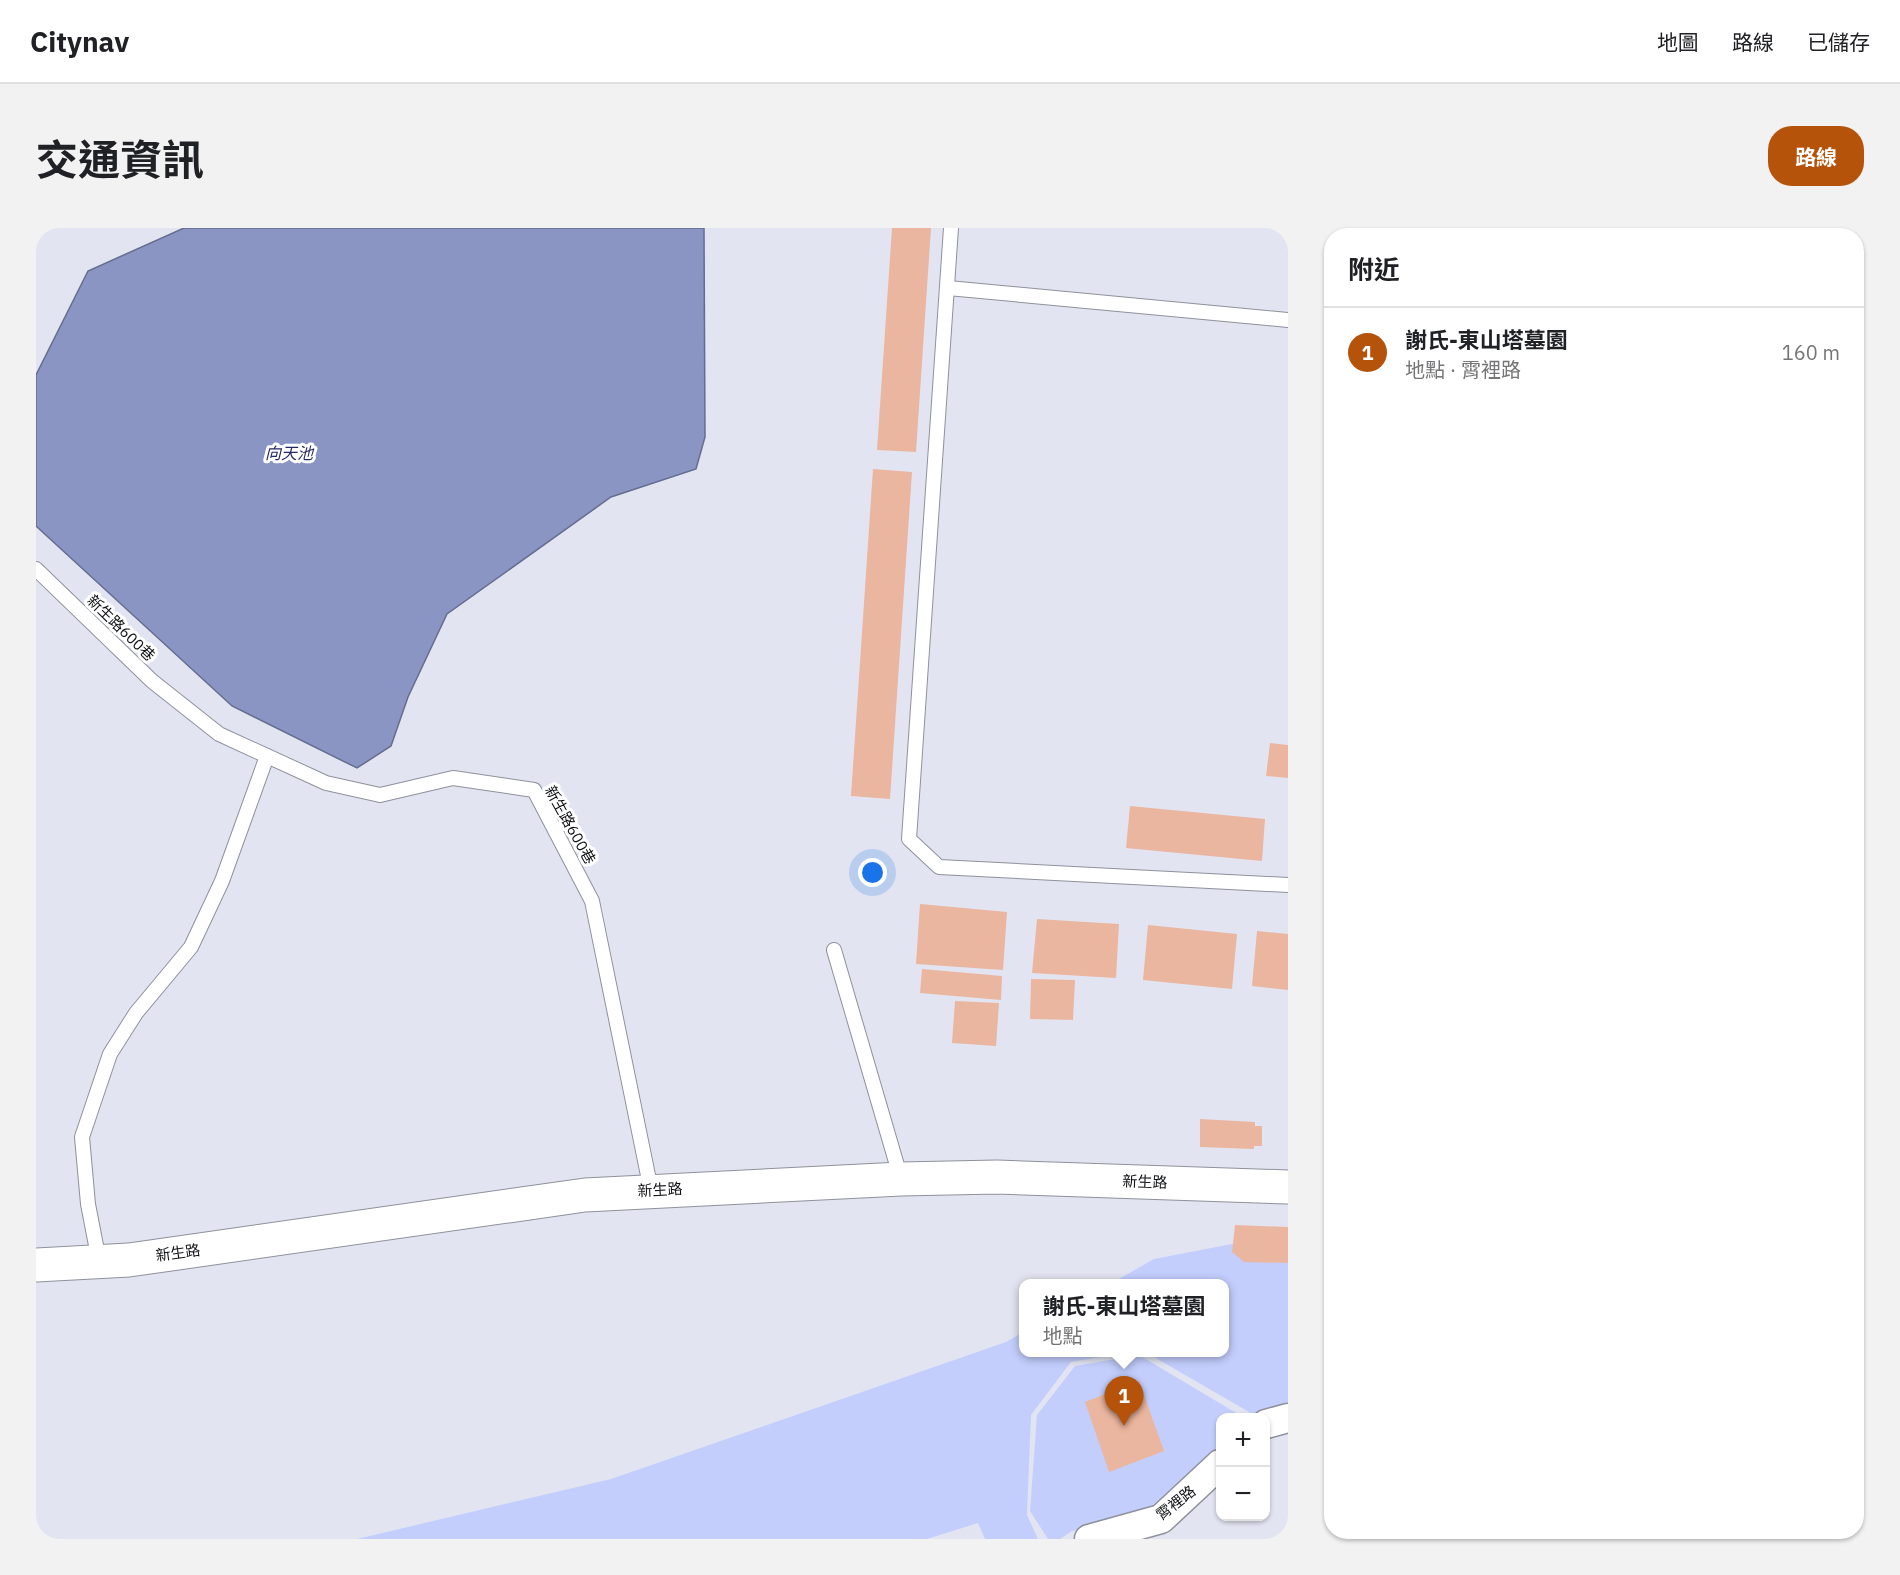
<!DOCTYPE html>
<html lang="zh-TW">
<meta charset="utf-8">
<style>
:root{--surface:#fff;--page:#f2f2f2;--text:#202124;--muted:#757577;--line:#e0e0e0;--accent:#b45309}
body{margin:0;font-family:"IBM Plex Sans","Noto Sans TC",sans-serif;background:var(--page);color:var(--text)}
.controls{position:absolute;right:18px;bottom:18px;display:grid;overflow:hidden;border-radius:12px;box-shadow:0 2px 4px #0004}
.controls button{width:54px;height:54px;display:grid;place-items:center;padding:0;border:0;border-bottom:2px solid var(--line);background:var(--surface);color:var(--text);font:30px sans-serif}
.you{position:absolute;left:837px;top:645px;width:21px;height:21px;margin:-15px;border:4px solid #fff;border-radius:50%;background:#1a73e8;box-shadow:0 0 0 9px #1a73e833}
.badge{display:grid;place-items:center;width:39px;height:39px;border-radius:50%;background:var(--accent);color:#fff;font-size:20px;font-weight:700}
.pin{position:absolute;translate:-50% -50px;filter:drop-shadow(0 2px 3px #0008)}
.pin::after{content:'';position:absolute;top:32px;width:21px;height:18px;background:inherit;clip-path:polygon(0 0,100% 0,50% 100%)}
.popup{position:absolute;left:983px;top:1051px;width:210px;height:78px;box-sizing:border-box;display:grid;place-content:center;border-radius:12px;background:var(--surface);filter:drop-shadow(0 2px 4px #0005);font-size:20px;white-space:nowrap;color:var(--muted)}
.popup b{font-size:22px;color:var(--text)}
.popup::after{content:'';position:absolute;left:50%;top:100%;margin-left:-12px;border:12px solid transparent;border-top-color:var(--surface)}
.list{margin:0;padding:0;list-style:none}
h2{display:flex;justify-content:space-between;align-items:center;height:78px;margin:0;padding:0 24px;font-size:26px}
h2 small{font-size:20px;font-weight:400;color:var(--muted)}
.list li{display:grid;grid-template-columns:39px 1fr auto;gap:18px;align-items:center;box-sizing:border-box;height:90px;padding:0 24px;border-top:2px solid var(--line)}
.list b{display:block;font-size:22px;white-space:nowrap}
.list p{margin:0;font-size:20px;white-space:nowrap;color:var(--muted)}
.list em{font-size:20px;font-style:normal;color:var(--muted)}
.map{position:relative;flex:none;width:1252px;height:1311px;overflow:hidden;border-radius:24px}
header{display:flex;align-items:center;gap:36px;box-sizing:border-box;height:84px;padding:0 30px;background:var(--surface);border-bottom:2px solid var(--line)}
header strong{font-size:28px}
nav{display:flex;gap:33px;margin-inline-start:auto;font-size:21px}
.intro{display:flex;align-items:center;justify-content:space-between;box-sizing:border-box;height:144px;padding:0 36px}
h1{margin:0;font-size:42px}
.button{padding:15px 27px;border-radius:24px;background:var(--accent);color:#fff;font-size:21px;font-weight:700}
main{display:flex;gap:36px;padding:0 36px}
aside{flex:1;background:var(--surface);border-radius:24px;box-shadow:0 2px 4px #0004}
.map>svg:first-child{display:block}
</style>
<header>
<strong>Citynav</strong>
<nav><a>地圖</a><a>路線</a><a>已儲存</a></nav>
</header>
<div class="intro"><h1>交通資訊</h1><a class="button">路線</a></div>
<main>
<div class="map">
<svg width="1252" height="1311" viewBox="0 0 1252 1311">
<rect width="100%" height="100%" fill="#e2e5f1"/>
<g fill="#c3cefd">
<polygon points="1232,1009 1252,1020 1252,1184 1220,1188 1111,1125 1188,1124 1188,1056 1074,1056 1118,1031"/>
<polygon points="987,1104 988,1124 1087,1125 1035,1134 995,1187 991,1287 1002,1311 949,1311 942,1295 891,1311 321,1311 575,1251 970,1114"/>
<polygon points="1103,1127 1207,1189 1184,1190 1184,1220 1133,1277 1099,1291 1036,1303 1024,1311 1012,1311 994,1283 1001,1187 1039,1138"/>
</g>
<polygon fill="#8a95c3" stroke="#656d8e" stroke-width="1.5" points="148,0 668,0 669,209 660,241 575,269 411,386 372,469 355,518 321,540 196,478 0,298 0,147 52,43"/>
<g fill="#ebb69f">
<polygon points="856,0 895,0 880,224 841,222"/>
<polygon points="837,241 876,244 854,571 815,568"/>
<polygon points="1234,515 1252,517 1252,550 1230,548"/>
<polygon points="1094,578 1229,591 1226,633 1090,620"/>
<polygon points="884,676 971,684 967,742 880,736"/>
<polygon points="1001,691 1083,696 1080,750 996,745"/>
<polygon points="1112,697 1201,706 1196,761 1107,752"/>
<polygon points="1221,703 1252,706 1252,762 1216,758"/>
<polygon points="886,741 966,748 965,772 884,765"/>
<polygon points="995,751 1039,752 1037,792 994,791"/>
<polygon points="919,773 963,775 960,818 916,815"/>
<polygon points="1164,891 1219,894 1219,898 1226,898 1226,918 1218,918 1218,921 1164,919"/>
<polygon points="1199,997 1252,999 1252,1035 1208,1034 1196,1024"/>
<polygon points="1103,1153 1128,1223 1073,1244 1049,1174"/>
</g>
<g fill="none" stroke-linecap="round" stroke-linejoin="round">
<defs>
<g id="lane">
<polyline points="915,0 873,611 903,639 1252,657"/>
<polyline points="912,60 1252,92"/>
<polyline points="0,341 116,453 183,506 290,555 344,567 417,550 498,562 556,673 615,962"/>
<polyline points="798,722 865,951"/>
<polyline points="63,1033 52,976 46,909 74,826 100,785 155,719 186,653 231,528"/>
</g>
<g id="street">
<polyline points="1230,1196 1252,1190"/>
<polyline points="1053,1311 1125,1291 1184,1236"/>
</g>
<polyline id="secondary" points="0,1037 93,1032 549,967 865,951 961,949 1252,959"/>
</defs>
<use href="#lane" stroke="#8e919c" stroke-width="16"/>
<use href="#street" stroke="#8e919c" stroke-width="31"/>
<use href="#secondary" stroke="#8e919c" stroke-width="35"/>
<use href="#lane" stroke="#fff" stroke-width="14"/>
<use href="#street" stroke="#fff" stroke-width="28"/>
<use href="#secondary" stroke="#fff" stroke-width="33"/>
</g>
<g text-anchor="middle" stroke-width="6" stroke-linejoin="round" paint-order="stroke">
<g font-size="15" fill="#0f1014" stroke="#fff">
<text transform="translate(85 400) rotate(44)" y="5">新生路600巷</text>
<text transform="translate(534 597) rotate(61)" y="5">新生路600巷</text>
<text transform="translate(1109 954) rotate(2)" y="5">新生路</text>
<text transform="translate(624 962) rotate(-3)" y="5">新生路</text>
<text transform="translate(142 1025) rotate(-8)" y="5">新生路</text>
<text transform="translate(1140 1275) rotate(-38)" y="5">霄裡路</text>
</g>
<g font-size="16" font-style="italic" fill="#232962" stroke="#fff">
<text x="253" y="231">向天池</text>
</g>
</g>
</svg>
<div class="controls">
<button>+</button>
<button>−</button>
</div>
<div class="you"></div>
<div class="pin badge" style="left:1088px;top:1198px">1</div>
<div class="popup"><b>謝氏-東山塔墓園</b>地點</div>
</div>
<aside>
<h2>附近<small></small></h2>
<ul class="list">
<li><span class="badge">1</span><div><b>謝氏-東山塔墓園</b><p>地點 · 霄裡路</p></div><em>160 m</em></li>
</ul>
</aside>
</main>
